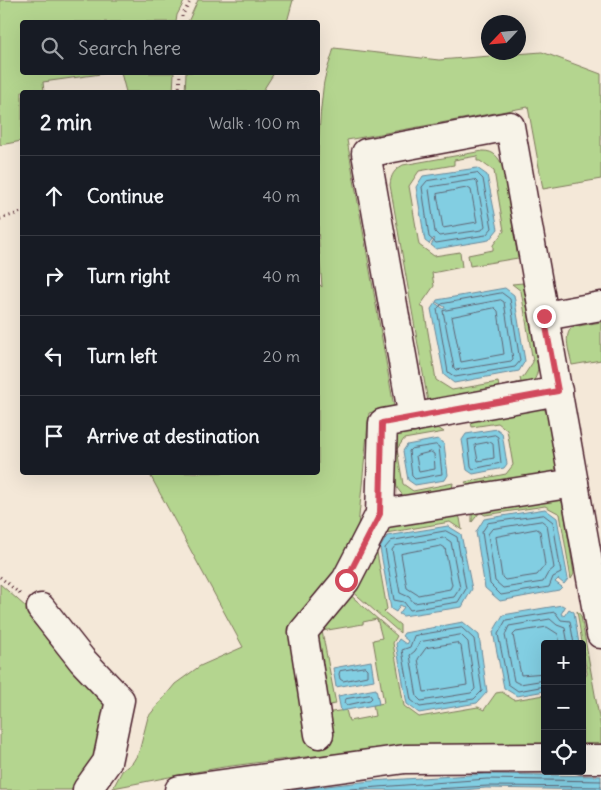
<!DOCTYPE html>
<meta charset="utf-8">
<style>
:root{--surface:#171b24;--page:#20242c;--text:#f1f3f6;--muted:#9ea1a6;--line:#363941}
body{margin:0;font-family:Delius,sans-serif;background:var(--page);color:var(--text)}
.controls{position:absolute;right:15px;bottom:15px;display:grid;overflow:hidden;border-radius:5px;box-shadow:0 5px 20px #0002}
.controls button{width:45px;height:45px;display:grid;place-items:center;padding:0;border:0;border-bottom:1px solid var(--line);background:var(--surface);color:var(--text);font:25px sans-serif}
.compass{position:absolute;left:481px;top:15px;width:45px;height:45px;border-radius:50%;background:var(--surface);box-shadow:0 5px 20px #0002;rotate:244deg}
.stop{position:absolute;width:15px;height:15px;margin:-11px;border:4px solid #d1495b;border-radius:50%;background:#fff}
.stop.end{background:#d1495b;border-color:#fff;box-shadow:0 1px 5px #0008}
.list{margin:0;padding:0;list-style:none}
h2{display:flex;justify-content:space-between;align-items:center;height:65px;margin:0;padding:0 20px;font-size:21px}
h2 small{font-size:16px;font-weight:400;color:var(--muted)}
.list li{display:grid;grid-template-columns:32px 1fr auto;gap:15px;align-items:center;box-sizing:border-box;height:80px;padding:0 20px;border-top:1px solid var(--line)}
.list b{display:block;font-size:19px;white-space:nowrap}
.list em{font-size:16px;font-style:normal;color:var(--muted)}
.icon{flex:none;width:28px;height:28px;fill:none;stroke:currentColor;stroke-width:2;stroke-linecap:round;stroke-linejoin:round}
.map{position:relative;flex:none;width:601px;height:790px;overflow:hidden}
.search{position:absolute;background:var(--surface);box-shadow:0 5px 20px #0002;left:20px;top:20px;width:300px;height:55px;display:flex;align-items:center;gap:12px;box-sizing:border-box;padding:0 18px;border-radius:5px;color:var(--muted);font-size:19px}
.panel{position:absolute;background:var(--surface);box-shadow:0 5px 20px #0002;left:20px;top:90px;width:300px;height:385px;border-radius:5px}
.map>svg:first-child{display:block}
</style>
<div class="map">
<svg width="601" height="790" viewBox="0 0 601 790">
<rect width="100%" height="100%" fill="#f4e8d8"/>
<filter id="ink" filterUnits="userSpaceOnUse"><feTurbulence type="fractalNoise" baseFrequency=".02" numOctaves="2"/><feDisplacementMap in="SourceGraphic" scale="10" xChannelSelector="R" yChannelSelector="G"/><feConvolveMatrix kernelMatrix="1 2 1 2 8 2 1 2 1" color-interpolation-filters="sRGB"/></filter>
<g filter="url(#ink)">
<g fill="#b4d58f" stroke="#7f7a5d">
<polygon points="0,0 185,0 177,15 176,22 22,22 22,72 108,73 43,82 44,92 22,92 22,141 0,145"/>
<polygon points="198,0 293,0 287,22 188,22"/>
<path d="M334,48L439,60L542,52L601,74V179L543,189L528,107L347,140L394,407L369,413L358,527L339,576L297,624L325,713L346,710L349,721L375,716L373,705L384,703L373,640L382,638L377,619L363,622V624L322,631L336,704L323,706L312,637L348,593L397,636L393,643L404,706L419,717L478,707L484,710L496,693L502,692L514,700L545,695V744C437,744 331,752 224,767C187,773 150,781 113,788L122,771L133,762L139,752L148,717L175,684L200,666L243,647L149,473L318,472V283L322,287C316,222 315,155 323,89C324,76 330,62 334,48Z"/>
<polygon points="121,73 174,73 173,92 126,92"/>
<polygon points="186,73 186,72 274,73 262,92 185,92"/>
<path d="M483,151C494,151 499,157 503,168L518,258L470,266L468,255L493,250V245L504,231L494,171L480,161H477V156L454,160V165L419,171L409,186L419,245L434,256L460,252L462,267L432,273L434,286L420,306L424,308L436,380L452,390L498,382L499,387L521,382L520,378L523,377L533,362L521,291L512,284L523,283L538,367C537,374 536,380 530,384L428,402L390,185C391,175 394,170 403,165Z"/>
<path d="M601,322V360L572,365C570,354 562,334 573,327Z"/>
<polygon points="541,408 545,410 547,414 557,466 552,475 468,486 465,482 506,474 513,465 507,430 498,423 472,427 470,418"/>
<polygon points="433,426 438,428 444,432 404,439 397,449 403,484 413,491 453,483 452,490 404,497 397,488 391,442 393,435"/>
<polygon points="558,497 563,504 574,574 571,579 560,514 545,506 485,515 480,512 472,522 472,513"/>
<polygon points="457,514 460,518 462,530 450,522 386,533 376,547 387,609 384,612 400,625 400,633 351,590 381,526"/>
<polygon points="0,584 26,607 57,637 109,702 97,765 76,790 0,790"/>
<polygon points="577,611 581,616 601,728 601,745 582,745 582,681 587,674"/>
</g>
<g fill="#82cee2" stroke="#6c8899">
<polygon points="477,168 487,175 498,229 489,240 436,249 431,245 435,239 434,238 429,244 425,241 416,187 423,176"/>
<polygon points="505,288 514,295 525,361 519,371 454,383 444,375 431,309 435,303 444,309 445,307 436,302 437,300"/>
<polygon points="497,429 502,433 507,464 504,468 473,474 467,470 462,440 466,434"/>
<polygon points="438,439 444,444 448,475 445,480 415,485 408,480 403,451 407,445"/>
<polygon points="545,509 557,518 568,579 564,584 558,579 555,582 562,587 559,590 500,601 485,588 476,532 484,519"/>
<polygon points="448,526 461,534 472,589 462,607 403,616 399,614 404,607 400,605 396,612 391,609 380,548 387,536"/>
<polygon points="562,605 565,607 561,614 564,616 569,609 574,612 579,644 545,644 545,691 517,696 504,688 493,632 503,615"/>
<polygon points="463,622 479,635 487,692 477,703 419,713 407,704 396,644 399,639 406,644 408,641 402,636 404,633"/>
<polygon points="371,661 374,680 336,687 333,668"/>
<polygon points="376,689 379,704 341,711 338,696"/>
<polygon points="487,774 601,776 601,790 486,788 463,790 292,790 371,781"/>
</g>
<g fill="none" stroke-linecap="round" stroke-linejoin="round">
<g stroke="#606574" stroke-width="1">
<polygon points="477,173 483,179 492,228 486,235 436,243 429,237 422,187 427,181"/>
<polygon points="475,180 477,182 485,226 482,230 439,236 435,232 429,189 431,187"/>
<polygon points="468,188 471,190 477,222 443,228 437,194"/>
<polygon points="502,293 510,299 520,361 515,367 455,377 448,372 437,309 442,304"/>
<polygon points="501,300 504,302 513,359 511,361 456,370 454,368 443,311"/>
<polygon points="495,308 498,311 504,354 461,362 452,317"/>
<polygon points="495,435 498,437 501,463 473,469 471,466 468,440"/>
<polygon points="490,442 493,444 494,458 478,461 475,445"/>
<polygon points="436,445 439,447 442,474 415,479 412,476 409,451 411,449"/>
<polygon points="431,452 434,454 435,469 419,472 416,456"/>
<polygon points="544,515 553,522 561,573 553,577 549,587 501,595 490,584 482,532 488,523"/>
<polygon points="542,521 547,525 554,568 548,573 543,582 503,588 495,581 488,534 492,529"/>
<polygon points="537,529 540,531 545,565 537,575 505,580 502,577 496,537"/>
<polygon points="446,531 457,537 466,589 458,602 410,610 404,602 394,600 385,548 391,541"/>
<polygon points="445,538 451,542 460,588 454,597 414,603 409,597 400,593 392,550 395,546"/>
<polygon points="442,546 445,548 452,585 450,589 418,595 407,588 401,554"/>
<polygon points="462,628 474,639 482,691 474,699 420,707 411,700 402,650 410,647 414,636"/>
<polygon points="461,635 468,642 475,689 471,693 421,701 417,697 410,655 415,651 420,642"/>
<polygon points="457,643 461,646 467,685 424,692 418,659 426,648"/>
<polygon points="365,667 367,669 367,676 343,681 340,679 339,674 340,671"/>
<polyline points="545,673 521,675 513,635 516,632 547,627 558,634 560,644"/>
<polyline points="545,680 520,684 514,681 505,635 509,626 550,619 557,625 565,628 568,644"/>
<polyline points="545,686 518,691 508,684 498,634 506,620 555,612 561,620 570,621 574,644"/>
<polygon points="370,695 372,698 370,700 347,705 344,703 346,699"/>
<polyline points="338,790 487,779 601,781"/>
<polyline points="416,790 488,786 601,787"/>
</g>
<defs>
<g id="minor">
<polyline points="545,316 601,306"/>
<polyline points="558,391 383,423 380,514 574,483"/>
<polyline points="413,418 366,153 510,126 601,634"/>
<polyline points="41,608 82,660 120,700 107,762 87,790"/>
<polyline points="319,734 303,632 346,580 380,514"/>
<polyline points="582,759 601,759"/>
<polyline points="179,790 405,759 545,758"/>
</g>
</defs>
<use href="#minor" stroke="#4a1f2b" stroke-width="31"/>
<g stroke="#4a1f2b" stroke-width="3" stroke-dasharray="1 4" stroke-linecap="butt">
<polyline points="182,22 182,16 191,0"/>
<polyline points="179,92 180,72"/>
<polyline points="0,219 22,212"/>
<polyline points="0,577 20,594"/>
</g>
<use href="#minor" stroke="#f7f3e8" stroke-width="28"/>
</g>
</g>
<g fill="none" stroke-linecap="round" stroke-linejoin="round" filter="url(#ink)">
<polyline stroke="#d1495b" stroke-width="6" points="346,580 380,514 382,423 558,391 544,316"/>
</g>
</svg>
<div class="controls">
<button>+</button>
<button>−</button>
<button><svg class="icon" aria-label="locate" viewBox="0 0 24 24"><circle cx="12" cy="12" r="6"/><path d="M12 2v4M12 18v4M2 12h4M18 12h4"/></svg></button>
</div>
<svg class="compass" viewBox="-18 -18 36 36"><path d="M0-13l5 13h-10z" fill="#e53935"/><path d="M0 13l5-13h-10z" fill="#9ea1a6"/></svg>
<div class="stop" style="left:346px;top:580px"></div>
<div class="stop end" style="left:544px;top:316px"></div>
<div class="search"><svg class="icon" aria-label="search" viewBox="0 0 24 24"><circle cx="10" cy="10" r="6"/><path d="M15 15l6 6"/></svg>Search here</div>
<section class="panel">
<h2>2 min<small>Walk · 100 m</small></h2>
<ul class="list">
<li><svg class="icon" aria-label="ahead" viewBox="0 0 24 24"><path d="M12 20V5M6 11l6-6 6 6"/></svg><div><b>Continue</b></div><em>40 m</em></li>
<li><svg class="icon" aria-label="right" viewBox="0 0 24 24"><path d="M7 20v-9h11M14 6l5 5-5 5"/></svg><div><b>Turn right</b></div><em>40 m</em></li>
<li><svg class="icon" aria-label="left" viewBox="0 0 24 24"><path d="M17 20v-9H6M10 6l-5 5 5 5"/></svg><div><b>Turn left</b></div><em>20 m</em></li>
<li><svg class="icon" aria-label="arrive" viewBox="0 0 24 24"><path d="M6 21V4h12l-3 4 3 4H6"/></svg><div><b>Arrive at destination</b></div></li>
</ul>
</section>
</div>
